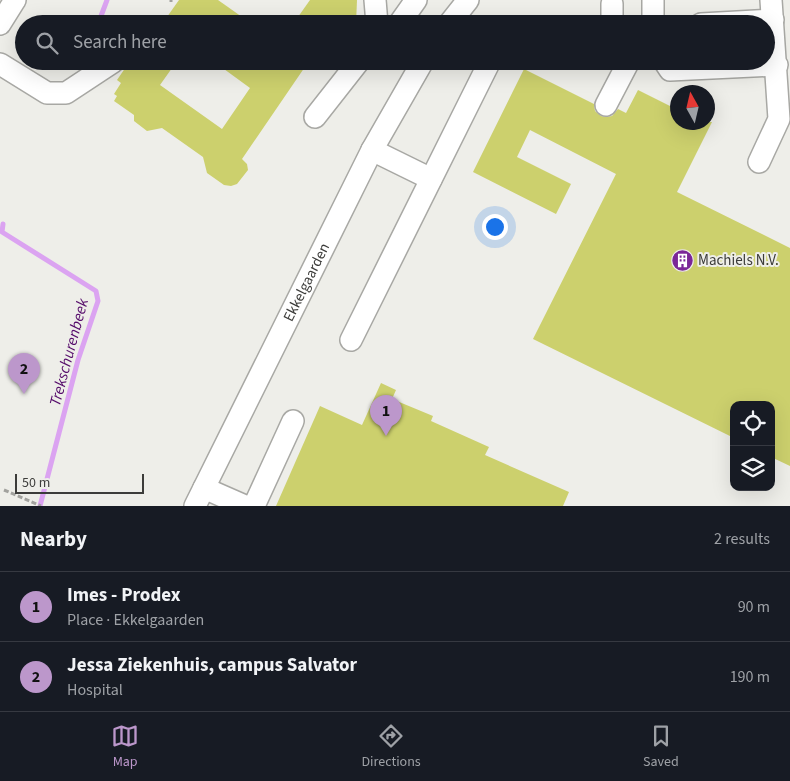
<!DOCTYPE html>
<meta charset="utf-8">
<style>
:root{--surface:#171b24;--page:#20242c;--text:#f1f3f6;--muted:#9ea1a6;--line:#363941;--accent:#bc97cb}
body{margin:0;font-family:"Source Sans 3",sans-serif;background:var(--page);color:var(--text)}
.controls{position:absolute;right:15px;bottom:15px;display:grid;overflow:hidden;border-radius:10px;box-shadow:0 5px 20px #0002}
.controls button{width:45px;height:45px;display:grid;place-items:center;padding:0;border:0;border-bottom:1px solid var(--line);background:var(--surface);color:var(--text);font:25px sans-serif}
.compass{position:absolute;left:670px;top:85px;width:45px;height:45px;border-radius:50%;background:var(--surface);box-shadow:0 5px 20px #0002;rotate:352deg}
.scale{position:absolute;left:15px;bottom:12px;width:129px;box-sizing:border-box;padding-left:5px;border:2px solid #3c3c3a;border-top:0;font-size:14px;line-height:18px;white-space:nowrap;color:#3c3c3a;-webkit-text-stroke:4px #eeeee9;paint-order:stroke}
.you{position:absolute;left:494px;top:226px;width:18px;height:18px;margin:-12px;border:4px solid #fff;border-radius:50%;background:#1a73e8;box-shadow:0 0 0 8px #1a73e833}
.badge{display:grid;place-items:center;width:32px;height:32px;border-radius:50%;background:var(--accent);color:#111;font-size:16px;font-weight:700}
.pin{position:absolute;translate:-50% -41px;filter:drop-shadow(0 1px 2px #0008)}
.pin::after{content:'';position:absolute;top:26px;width:18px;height:15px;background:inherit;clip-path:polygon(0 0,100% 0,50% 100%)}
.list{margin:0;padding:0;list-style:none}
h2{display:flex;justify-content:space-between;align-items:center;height:65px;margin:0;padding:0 20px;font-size:21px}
h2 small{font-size:16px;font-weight:400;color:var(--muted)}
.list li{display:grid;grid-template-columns:32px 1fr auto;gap:15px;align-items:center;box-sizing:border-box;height:70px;padding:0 20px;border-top:1px solid var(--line)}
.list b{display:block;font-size:19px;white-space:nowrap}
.list p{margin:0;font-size:16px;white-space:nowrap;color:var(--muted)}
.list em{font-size:16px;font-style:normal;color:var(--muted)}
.icon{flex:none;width:28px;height:28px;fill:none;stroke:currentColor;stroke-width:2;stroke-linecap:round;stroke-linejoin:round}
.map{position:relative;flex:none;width:790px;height:506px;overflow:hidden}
.search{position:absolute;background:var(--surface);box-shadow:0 5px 20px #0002;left:15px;right:15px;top:15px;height:55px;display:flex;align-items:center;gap:12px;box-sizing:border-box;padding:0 18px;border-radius:28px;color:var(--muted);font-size:19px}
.sheet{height:205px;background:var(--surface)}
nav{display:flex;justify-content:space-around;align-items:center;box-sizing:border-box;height:70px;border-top:1px solid var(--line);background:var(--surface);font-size:14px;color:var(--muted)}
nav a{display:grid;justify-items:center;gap:2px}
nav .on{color:var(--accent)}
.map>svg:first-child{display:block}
</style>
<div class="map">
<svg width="790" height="506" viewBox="0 0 790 506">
<rect width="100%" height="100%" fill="#eeeee9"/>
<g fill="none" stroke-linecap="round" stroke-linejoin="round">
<g stroke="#dba3f1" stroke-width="5">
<polyline points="98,24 107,0"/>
<polyline points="3,224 2,232 96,291 98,301 78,360 40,506"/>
</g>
</g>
<g fill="#ccd06d">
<polygon points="179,0 218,0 252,24 162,24"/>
<polygon points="310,0 357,0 356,24 293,24"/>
<polygon points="130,61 177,61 160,85 222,129 250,88 213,61 309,61 242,159 247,164 248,170 237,184 231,186 224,185 207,173 203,157 162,128 147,131 134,121 134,115 114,101 117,96 114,94 121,83 117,80"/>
<polygon points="524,69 594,104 595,111 601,116 606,117 612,116 618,109 626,113 638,90 678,110 678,122 712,122 677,192 790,248 790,466 771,457 771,405 734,405 734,438 533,339 616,174 530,130 517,157 571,184 556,214 473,172"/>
<polygon points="381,383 396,390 392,399 433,416 431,421 489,447 485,455 569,492 563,506 276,506 320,406 362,425"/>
</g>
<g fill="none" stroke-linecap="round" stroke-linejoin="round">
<defs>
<g id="minor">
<polyline points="375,0 377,24"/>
<polyline points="653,0 653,24"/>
<polyline points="612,4 612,24"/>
<polyline points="0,24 15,0"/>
<polyline points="399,24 416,0"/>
<polyline points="449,24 468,0"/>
<polyline points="701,24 773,20"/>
<polyline points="664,61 670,70 777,65"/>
<polyline points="0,64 47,93 66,93 113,62"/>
<polyline points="606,105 629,61"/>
<polyline points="315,117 359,61"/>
<polyline points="372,150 431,179"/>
<polyline points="759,162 779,119 771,0"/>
<polyline points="351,340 490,61"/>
<polyline points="204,488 245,506"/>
<path id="s1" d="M195,506L372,150L423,61"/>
<polyline points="254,506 293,421"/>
</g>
</defs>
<use href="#minor" stroke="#a8a8a4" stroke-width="24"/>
<g stroke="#a2a29e" stroke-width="3" stroke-dasharray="5 2.5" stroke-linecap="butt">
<polyline points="171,2 171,0"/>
<polyline points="4,490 41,506"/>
</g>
<use href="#minor" stroke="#fff" stroke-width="21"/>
</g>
<defs>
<symbol id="building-disc" viewBox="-11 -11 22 22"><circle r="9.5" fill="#7b2797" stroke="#eeeee9"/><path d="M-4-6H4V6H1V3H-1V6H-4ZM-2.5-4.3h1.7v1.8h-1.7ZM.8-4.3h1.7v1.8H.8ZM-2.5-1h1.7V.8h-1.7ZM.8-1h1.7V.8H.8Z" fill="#fff"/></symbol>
</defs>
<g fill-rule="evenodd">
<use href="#building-disc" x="670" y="248" width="25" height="25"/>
</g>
<g text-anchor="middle" stroke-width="4" stroke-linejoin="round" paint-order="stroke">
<g font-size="15" fill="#3c3c3a" stroke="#eeeee9" text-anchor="start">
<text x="698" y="265">Machiels N.V.</text>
</g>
<g font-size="15" fill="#3c3c3a" stroke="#eeeee9">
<text dy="5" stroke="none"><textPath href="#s1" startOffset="250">Ekkelgaarden</textPath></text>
</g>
<g font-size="16" font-style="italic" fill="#560d6b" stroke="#eeeee9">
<text transform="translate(68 352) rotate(-75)" y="6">Trekschurenbeek</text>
</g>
</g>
</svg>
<div class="controls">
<button><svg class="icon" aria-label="locate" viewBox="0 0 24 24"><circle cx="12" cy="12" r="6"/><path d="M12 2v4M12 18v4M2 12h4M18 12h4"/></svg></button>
<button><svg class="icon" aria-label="layers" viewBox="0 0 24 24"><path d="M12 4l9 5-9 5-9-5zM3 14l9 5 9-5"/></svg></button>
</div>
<svg class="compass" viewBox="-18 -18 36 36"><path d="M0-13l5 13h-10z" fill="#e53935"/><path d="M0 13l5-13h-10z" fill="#9ea1a6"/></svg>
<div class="scale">50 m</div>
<div class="you"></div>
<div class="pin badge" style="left:386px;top:436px">1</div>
<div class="pin badge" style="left:24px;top:394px">2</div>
<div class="search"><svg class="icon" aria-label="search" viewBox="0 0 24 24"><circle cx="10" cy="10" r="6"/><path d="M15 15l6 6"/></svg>Search here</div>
</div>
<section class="sheet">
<h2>Nearby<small>2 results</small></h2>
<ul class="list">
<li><span class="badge">1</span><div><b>Imes - Prodex</b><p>Place · Ekkelgaarden</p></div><em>90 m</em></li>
<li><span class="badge">2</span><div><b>Jessa Ziekenhuis, campus Salvator</b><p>Hospital</p></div><em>190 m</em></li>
</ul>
</section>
<nav>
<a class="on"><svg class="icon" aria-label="map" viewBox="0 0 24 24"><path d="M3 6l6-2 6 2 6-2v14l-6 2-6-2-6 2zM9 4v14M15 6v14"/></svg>Map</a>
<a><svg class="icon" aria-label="directions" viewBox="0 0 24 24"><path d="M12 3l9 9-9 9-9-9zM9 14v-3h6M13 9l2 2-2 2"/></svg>Directions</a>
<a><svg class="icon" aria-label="saved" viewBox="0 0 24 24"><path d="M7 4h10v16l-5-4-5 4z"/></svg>Saved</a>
</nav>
